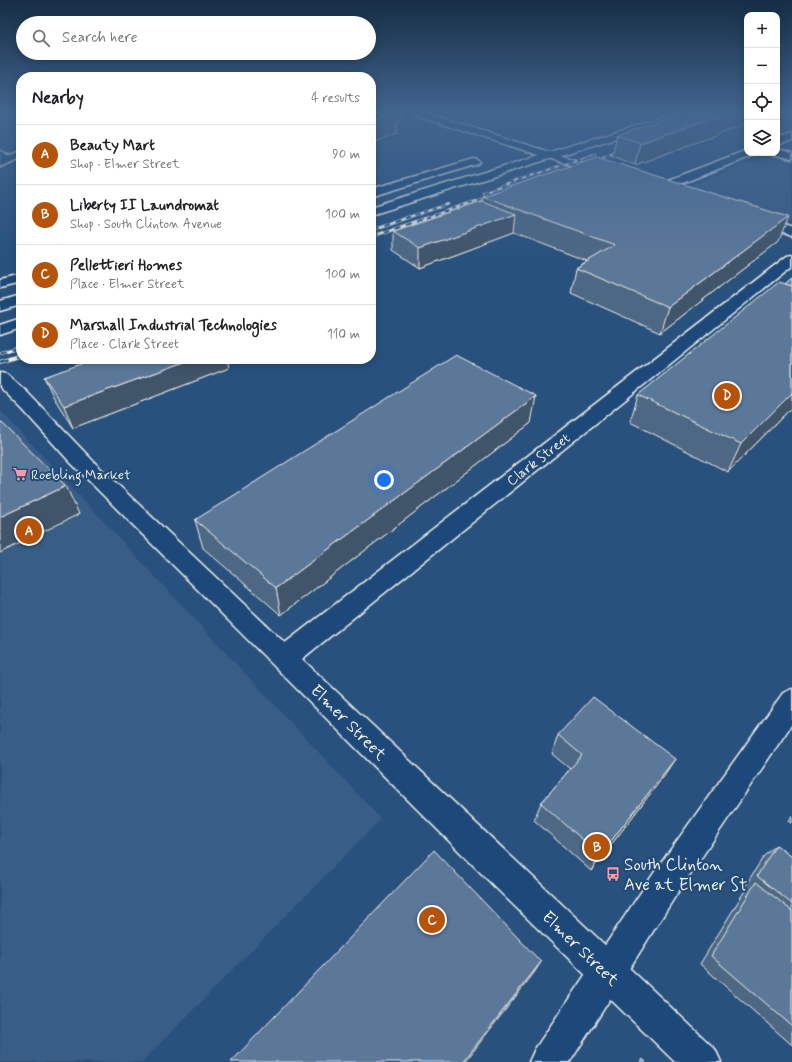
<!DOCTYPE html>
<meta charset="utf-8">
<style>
:root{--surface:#fff;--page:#f6f6f6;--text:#202124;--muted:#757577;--line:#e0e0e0;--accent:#b45309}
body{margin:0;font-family:Mynerve,sans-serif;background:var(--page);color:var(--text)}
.controls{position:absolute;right:12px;top:12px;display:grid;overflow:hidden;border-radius:8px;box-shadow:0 2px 10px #0003}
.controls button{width:36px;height:36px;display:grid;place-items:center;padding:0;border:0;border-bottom:1px solid var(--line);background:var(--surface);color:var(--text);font:20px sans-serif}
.you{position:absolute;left:384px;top:480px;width:14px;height:14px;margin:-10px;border:3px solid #fff;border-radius:50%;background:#1a73e8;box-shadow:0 0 0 6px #1a73e833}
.badge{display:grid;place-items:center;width:26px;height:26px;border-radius:50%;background:var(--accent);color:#fff;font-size:13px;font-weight:700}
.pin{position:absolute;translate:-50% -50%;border:2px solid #fff;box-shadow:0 1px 4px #0006}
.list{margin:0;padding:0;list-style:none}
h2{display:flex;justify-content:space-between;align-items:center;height:52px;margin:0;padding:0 16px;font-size:17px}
h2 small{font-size:13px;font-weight:400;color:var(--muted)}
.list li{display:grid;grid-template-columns:26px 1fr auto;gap:12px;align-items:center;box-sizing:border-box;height:60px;padding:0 16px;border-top:1px solid var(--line)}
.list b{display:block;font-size:15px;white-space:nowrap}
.list p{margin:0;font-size:13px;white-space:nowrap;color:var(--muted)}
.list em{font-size:13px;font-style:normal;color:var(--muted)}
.icon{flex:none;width:22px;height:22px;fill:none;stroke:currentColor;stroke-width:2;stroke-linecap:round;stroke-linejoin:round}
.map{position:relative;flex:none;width:792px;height:1062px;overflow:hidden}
.search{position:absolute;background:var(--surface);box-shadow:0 2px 10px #0003;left:16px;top:16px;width:360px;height:44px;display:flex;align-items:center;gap:10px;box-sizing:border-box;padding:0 14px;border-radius:22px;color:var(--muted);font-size:15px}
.panel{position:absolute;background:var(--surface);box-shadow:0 2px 10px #0003;left:16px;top:72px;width:360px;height:292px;border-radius:16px}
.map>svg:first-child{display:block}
</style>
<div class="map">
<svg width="792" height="1062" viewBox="0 0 792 1062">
<rect width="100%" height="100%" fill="#28517e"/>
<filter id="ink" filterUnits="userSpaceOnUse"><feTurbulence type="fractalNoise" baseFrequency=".025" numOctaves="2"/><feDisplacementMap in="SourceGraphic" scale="8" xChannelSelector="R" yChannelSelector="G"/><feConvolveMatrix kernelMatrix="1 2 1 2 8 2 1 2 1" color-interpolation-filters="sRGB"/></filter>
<g filter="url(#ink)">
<g fill="#375d86">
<polygon points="792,146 792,223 682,188 777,153"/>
<polygon points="0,410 381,819 142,1062 0,1062"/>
</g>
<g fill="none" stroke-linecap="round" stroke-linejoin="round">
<defs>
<g id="street">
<polygon points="792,134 792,141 777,146 777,139"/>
<polygon points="777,149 792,153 792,159 773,154 772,153 777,153"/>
<polygon points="747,150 747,153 756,153 754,155 660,192 652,192 650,189 652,186"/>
<polygon points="792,255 792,266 302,659 715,1049 721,1062 675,1062 494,886 69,461 23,410 0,387 0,373 6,374 27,392 96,464 285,643 787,256"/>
</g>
<g id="secondary">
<polygon points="412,113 426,113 610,171 612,173 610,175 602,175 413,115"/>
<path d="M0,151C5,152 9,156 12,161L10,163L6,164L0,161Z"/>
<polygon points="755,217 792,229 792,237 750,224 748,221 750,218"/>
<polygon points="792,689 792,724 678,892 570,1062 529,1062 535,1049 656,870 783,693"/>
</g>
<polygon id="primary" points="21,151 21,158 0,167 0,160"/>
<g id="highway">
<polygon points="676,113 690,113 689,115 371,215 371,207"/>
<polygon points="474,159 478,160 480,162 478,164 371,197 371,189"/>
<polygon points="21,275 21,283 0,288 0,280"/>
<polygon points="21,295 21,305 0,311 0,301"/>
<polygon points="21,318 21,328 0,335 0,325"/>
</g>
</defs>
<use href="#street" stroke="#f4f1e8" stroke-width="3"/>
<use href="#secondary" stroke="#f4f1e8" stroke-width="3"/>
<use href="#primary" stroke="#f4f1e8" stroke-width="3"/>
<use href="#highway" stroke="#f4f1e8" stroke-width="3"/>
<use href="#street" fill="#1f4a7a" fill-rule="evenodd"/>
<use href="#secondary" fill="#1f4a7a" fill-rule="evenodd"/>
<use href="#primary" fill="#1f4a7a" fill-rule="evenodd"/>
<use href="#highway" fill="#1f4a7a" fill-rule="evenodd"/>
<defs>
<g id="rail-far2">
<polyline points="589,162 623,150"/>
<polyline points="483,192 595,154"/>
<polyline points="406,218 449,204"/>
<polyline points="426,218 493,195"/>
</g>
<g id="rail-far1">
<polyline points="371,230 409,217"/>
<polyline points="371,237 428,217"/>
<polyline points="0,353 21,346"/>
</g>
<polyline id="rail" points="0,362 21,355"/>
</defs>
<use href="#rail-far2" stroke="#f4f1e8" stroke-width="2.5"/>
<use href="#rail-far1" stroke="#f4f1e8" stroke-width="3"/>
<use href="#rail" stroke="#f4f1e8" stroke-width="4"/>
<use href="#rail-far2" stroke="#1f4a7a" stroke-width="1.5" stroke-dasharray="4.5" stroke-linecap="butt"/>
<use href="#rail-far1" stroke="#1f4a7a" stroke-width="2" stroke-dasharray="6" stroke-linecap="butt"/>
<use href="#rail" stroke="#1f4a7a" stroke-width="2.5" stroke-dasharray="8" stroke-linecap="butt"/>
</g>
<g fill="#4e6784" stroke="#f4f1e8">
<polygon points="683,113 635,165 612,156 617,135"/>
<polygon points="482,196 778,242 660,333 571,293 576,268 587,261 514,233 420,268 393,250 393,231 482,201"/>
<polygon points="792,278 792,407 728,472 630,422 638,395 785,284"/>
<polygon points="229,368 73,428 54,398 44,377"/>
<polygon points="531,423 281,615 203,548 195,520"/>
<polygon points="558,735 663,777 591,871 534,820 541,803 570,769 552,754"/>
<polygon points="792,815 792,823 789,821"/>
<polygon points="776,845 792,857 792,1045 700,964 744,892 748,889 745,886 764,856"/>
</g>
<g fill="#40546b" stroke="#f4f1e8">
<polygon points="391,113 400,113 400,121 397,122 397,134 371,143 371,122"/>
<polygon points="727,113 747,113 747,124 635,165 640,143"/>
<polygon points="516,214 514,233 420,268 420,248"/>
<polygon points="788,217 778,242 660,333 668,307"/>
<polygon points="193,359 227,359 229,368 73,428 64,406"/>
<polygon points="792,393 792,407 728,472 741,444"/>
<polygon points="536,396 531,423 281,615 276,588"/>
<polygon points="66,486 79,514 0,553 0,517"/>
<polygon points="675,759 663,777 591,871 600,855"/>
<polygon points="541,962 534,973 465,1062 463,1062"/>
</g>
<g fill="#5b7899" stroke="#f4f1e8">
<polygon points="371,113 397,113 371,122"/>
<polygon points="683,113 727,113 640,143 617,135"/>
<polygon points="597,157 788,217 668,307 576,268 615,245 482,196"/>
<polygon points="482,201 516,214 420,248 393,231"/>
<polygon points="792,278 792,286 785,284"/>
<polygon points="779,282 792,286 792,393 741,444 638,395"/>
<polygon points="456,355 536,396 276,588 195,520"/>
<polygon points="95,359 193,359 64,406 44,377"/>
<polygon points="0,421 66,486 0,517"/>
<polygon points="593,697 675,759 600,855 541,803 582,755 558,735"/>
<polygon points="776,845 792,857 792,904 757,876"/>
<polygon points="434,850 541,962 463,1062 231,1062"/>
<polygon points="756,882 792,911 792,1026 711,956"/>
<polygon points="643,1059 646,1062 641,1062"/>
</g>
</g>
<linearGradient id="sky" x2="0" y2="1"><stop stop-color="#162d45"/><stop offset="0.43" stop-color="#42658f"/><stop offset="1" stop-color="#42658f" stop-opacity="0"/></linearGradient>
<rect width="792" height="261" fill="url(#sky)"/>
<defs>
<symbol id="supermarket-bare" viewBox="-9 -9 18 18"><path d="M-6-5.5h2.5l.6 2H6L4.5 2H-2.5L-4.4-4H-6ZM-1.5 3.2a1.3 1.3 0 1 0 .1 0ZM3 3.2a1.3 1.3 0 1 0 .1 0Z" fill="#ff9aa2" stroke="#1f4a7a" stroke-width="2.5" paint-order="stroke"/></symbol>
<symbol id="bus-bare" viewBox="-9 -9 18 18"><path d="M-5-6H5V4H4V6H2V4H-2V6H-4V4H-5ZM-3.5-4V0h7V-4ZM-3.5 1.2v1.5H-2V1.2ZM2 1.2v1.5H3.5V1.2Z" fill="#ff9aa2" stroke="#1f4a7a" stroke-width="2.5" paint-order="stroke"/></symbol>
</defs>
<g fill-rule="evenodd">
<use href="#supermarket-bare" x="10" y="464" width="20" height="20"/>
<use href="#bus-bare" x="603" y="864" width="20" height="20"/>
</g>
<g text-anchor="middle" stroke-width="4" stroke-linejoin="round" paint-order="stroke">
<g font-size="14" fill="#f4f1e8" stroke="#1f4a7a">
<text transform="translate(538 459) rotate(-38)" y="5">Clark Street</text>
</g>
<g font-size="14" fill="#f4f1e8" stroke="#1f4a7a" text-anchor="start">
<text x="31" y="479">Roebling Market</text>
</g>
<g font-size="17" fill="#f4f1e8" stroke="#1f4a7a">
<text transform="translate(349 722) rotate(45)" y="6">Elmer Street</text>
<text transform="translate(581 948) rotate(44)" y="6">Elmer Street</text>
</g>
<g font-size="17" fill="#f4f1e8" stroke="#1f4a7a" text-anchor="start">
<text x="624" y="870">South Clinton<tspan x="624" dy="20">Ave at Elmer St</tspan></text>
</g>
</g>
</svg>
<div class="controls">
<button>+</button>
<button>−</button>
<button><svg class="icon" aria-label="locate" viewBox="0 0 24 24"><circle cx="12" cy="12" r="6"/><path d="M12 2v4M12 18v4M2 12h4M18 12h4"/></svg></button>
<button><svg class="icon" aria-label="layers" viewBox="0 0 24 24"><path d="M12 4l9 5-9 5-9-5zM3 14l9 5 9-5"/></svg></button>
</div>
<div class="you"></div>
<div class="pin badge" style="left:29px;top:531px">A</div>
<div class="pin badge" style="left:597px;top:847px">B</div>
<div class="pin badge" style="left:432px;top:920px">C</div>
<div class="pin badge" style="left:727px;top:396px">D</div>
<div class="search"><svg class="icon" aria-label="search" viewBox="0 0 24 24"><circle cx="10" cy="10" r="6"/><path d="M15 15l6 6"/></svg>Search here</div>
<section class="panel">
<h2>Nearby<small>4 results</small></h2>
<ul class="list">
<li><span class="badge">A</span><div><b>Beauty Mart</b><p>Shop · Elmer Street</p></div><em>90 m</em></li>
<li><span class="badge">B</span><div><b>Liberty II Laundromat</b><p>Shop · South Clinton Avenue</p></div><em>100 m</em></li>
<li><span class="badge">C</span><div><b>Pellettieri Homes</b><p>Place · Elmer Street</p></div><em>100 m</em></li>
<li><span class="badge">D</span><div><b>Marshall Industrial Technologies</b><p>Place · Clark Street</p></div><em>110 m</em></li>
</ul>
</section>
</div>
